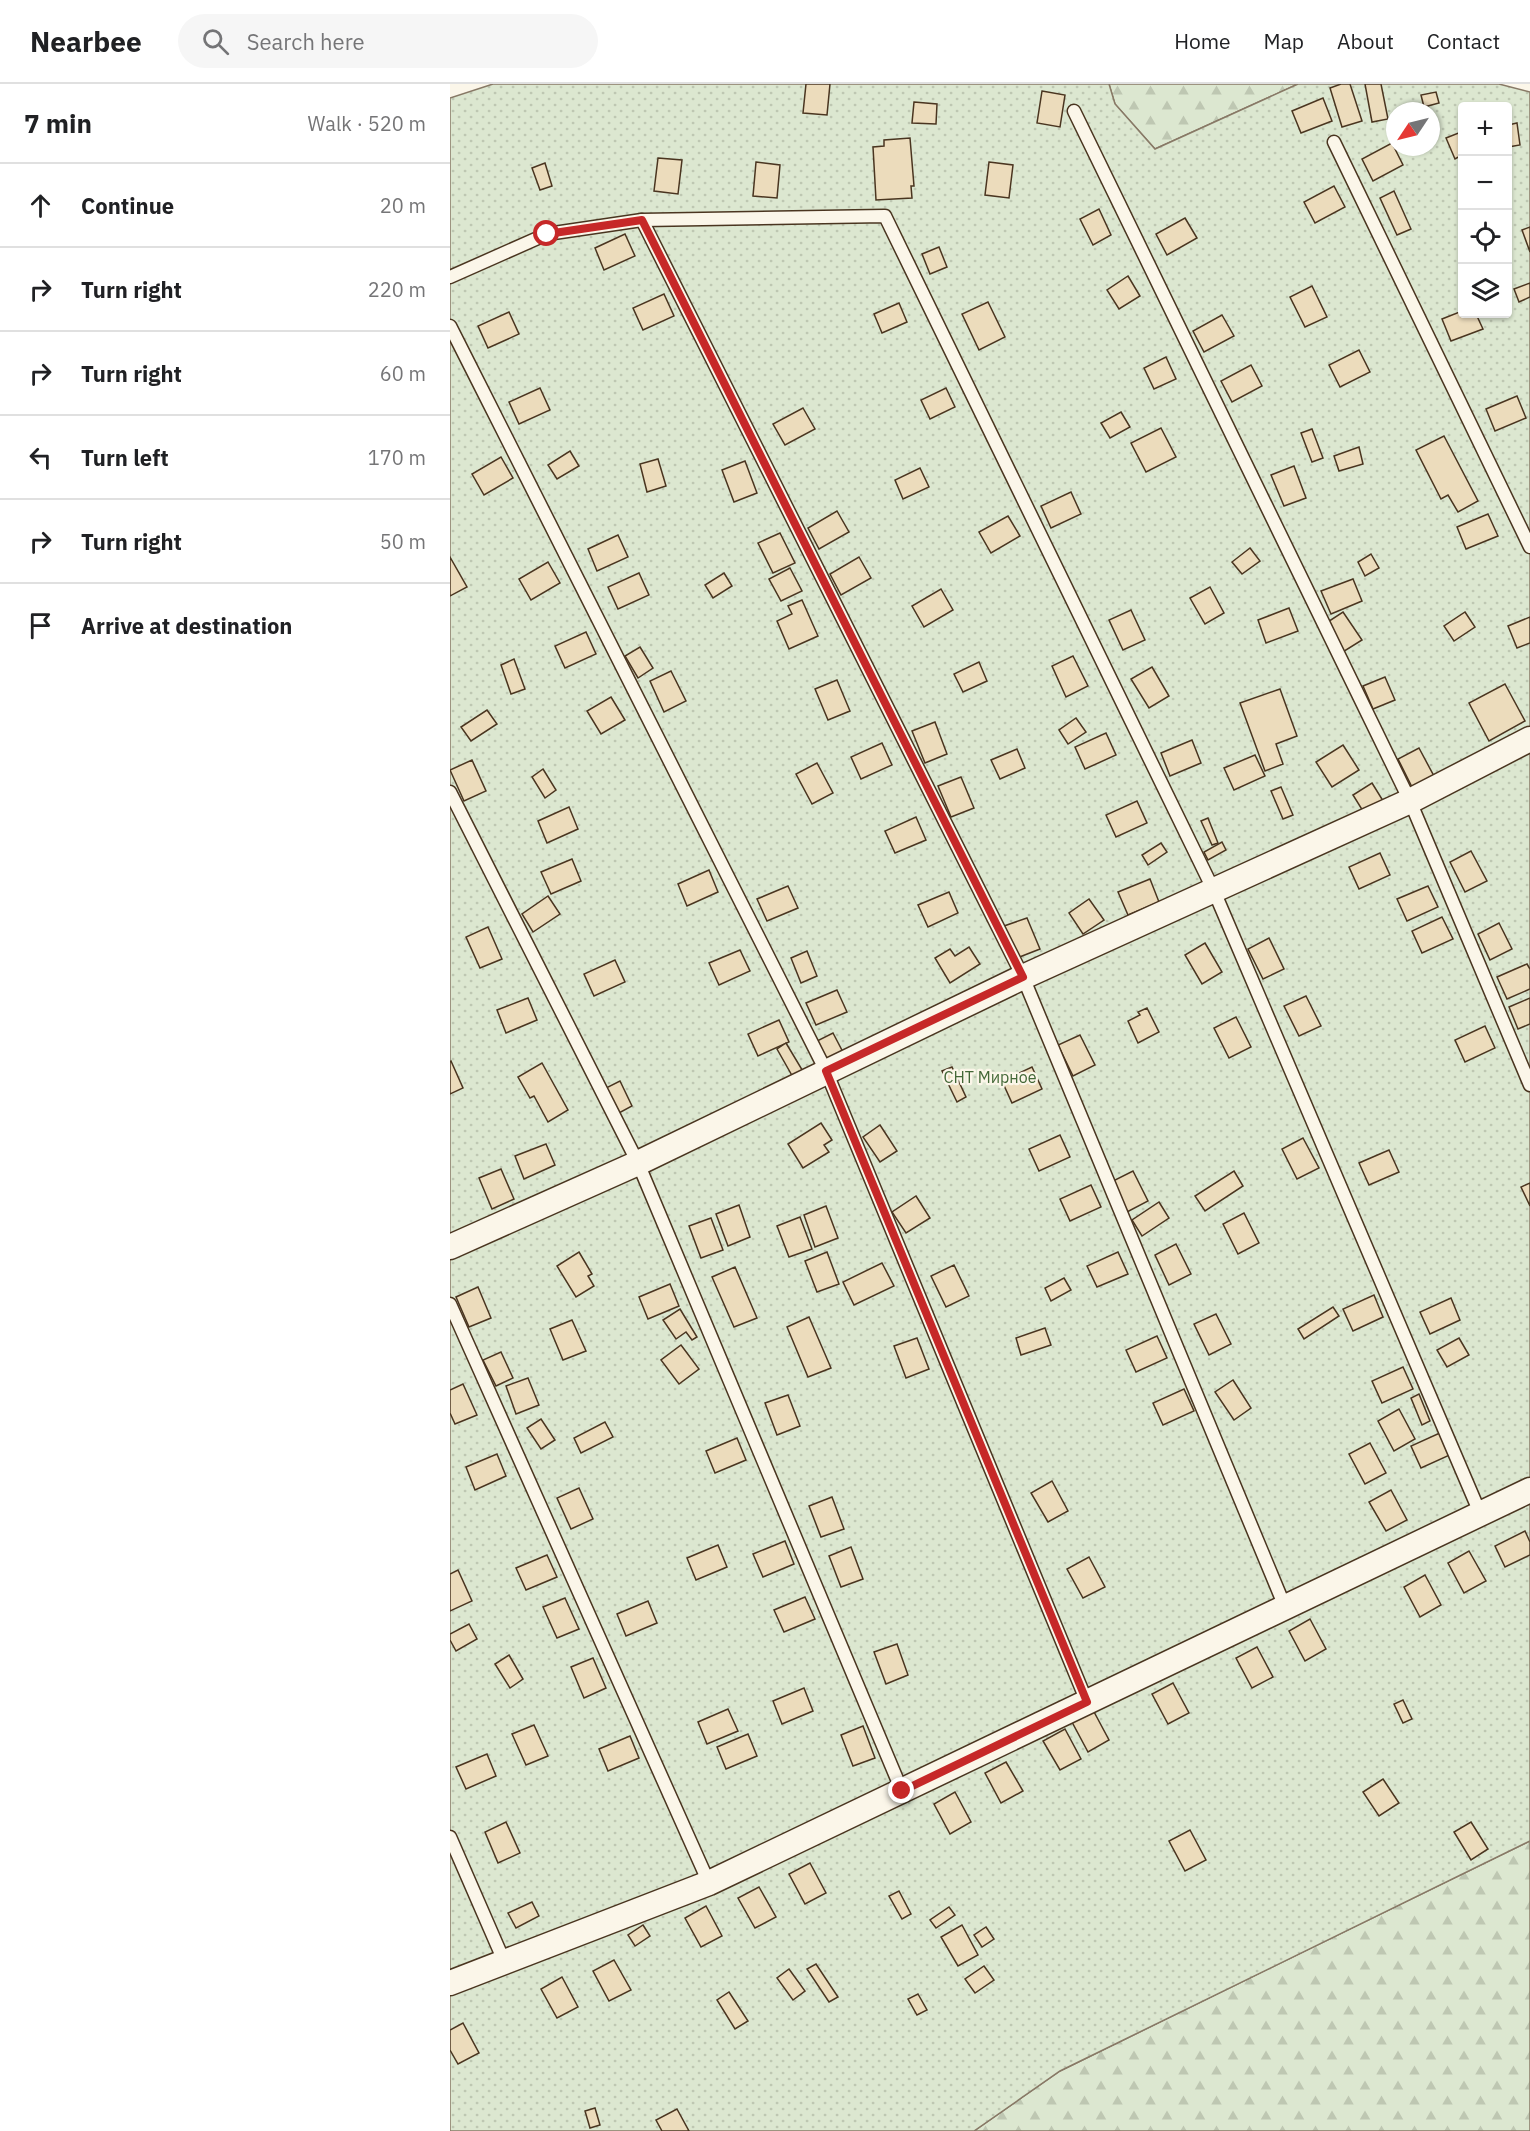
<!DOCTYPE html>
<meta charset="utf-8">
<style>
:root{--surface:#fff;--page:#f6f6f6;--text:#202124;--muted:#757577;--line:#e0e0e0}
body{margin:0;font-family:"IBM Plex Sans",sans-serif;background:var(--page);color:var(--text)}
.controls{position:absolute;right:18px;top:18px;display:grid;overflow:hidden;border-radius:6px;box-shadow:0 2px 4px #0004}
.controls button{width:54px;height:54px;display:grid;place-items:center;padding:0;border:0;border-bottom:2px solid var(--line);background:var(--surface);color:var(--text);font:30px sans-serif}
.compass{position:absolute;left:936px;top:18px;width:54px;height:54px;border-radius:50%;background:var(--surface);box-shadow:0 2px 4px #0004;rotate:235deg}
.stop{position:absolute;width:18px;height:18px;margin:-14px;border:4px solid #c62828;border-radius:50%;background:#fff}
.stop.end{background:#c62828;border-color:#fff;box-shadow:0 2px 6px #0008}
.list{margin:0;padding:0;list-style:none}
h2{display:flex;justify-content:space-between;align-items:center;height:78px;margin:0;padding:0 24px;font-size:26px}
h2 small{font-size:20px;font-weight:400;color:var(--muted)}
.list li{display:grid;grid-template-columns:39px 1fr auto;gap:18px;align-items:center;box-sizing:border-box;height:84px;padding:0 24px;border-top:2px solid var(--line)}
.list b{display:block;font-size:22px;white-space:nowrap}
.list em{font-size:20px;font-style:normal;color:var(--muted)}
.icon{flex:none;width:33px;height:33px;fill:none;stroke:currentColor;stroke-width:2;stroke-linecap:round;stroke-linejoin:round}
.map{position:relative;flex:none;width:1080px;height:2047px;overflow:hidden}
header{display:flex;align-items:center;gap:36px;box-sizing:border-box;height:84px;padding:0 30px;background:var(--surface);border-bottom:2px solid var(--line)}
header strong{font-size:28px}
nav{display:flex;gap:33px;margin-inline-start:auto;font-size:21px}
.search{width:420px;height:54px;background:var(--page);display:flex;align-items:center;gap:15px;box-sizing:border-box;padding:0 21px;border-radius:33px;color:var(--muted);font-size:22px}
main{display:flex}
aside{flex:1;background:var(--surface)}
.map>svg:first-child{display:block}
</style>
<header>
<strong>Nearbee</strong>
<div class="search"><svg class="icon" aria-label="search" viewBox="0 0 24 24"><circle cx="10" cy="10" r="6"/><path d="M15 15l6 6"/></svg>Search here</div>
<nav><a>Home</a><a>Map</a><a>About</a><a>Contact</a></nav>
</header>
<main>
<aside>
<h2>7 min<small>Walk · 520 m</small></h2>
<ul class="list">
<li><svg class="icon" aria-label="ahead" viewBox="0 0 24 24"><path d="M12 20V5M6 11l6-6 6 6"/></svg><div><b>Continue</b></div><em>20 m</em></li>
<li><svg class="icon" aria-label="right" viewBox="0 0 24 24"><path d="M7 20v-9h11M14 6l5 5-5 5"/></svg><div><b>Turn right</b></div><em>220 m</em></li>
<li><svg class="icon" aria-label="right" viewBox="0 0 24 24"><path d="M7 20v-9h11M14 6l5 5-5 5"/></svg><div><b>Turn right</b></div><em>60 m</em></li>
<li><svg class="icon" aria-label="left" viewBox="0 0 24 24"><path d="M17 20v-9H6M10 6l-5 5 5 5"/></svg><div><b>Turn left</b></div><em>170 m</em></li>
<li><svg class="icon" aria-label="right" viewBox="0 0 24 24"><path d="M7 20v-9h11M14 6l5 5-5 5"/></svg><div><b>Turn right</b></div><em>50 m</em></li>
<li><svg class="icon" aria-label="arrive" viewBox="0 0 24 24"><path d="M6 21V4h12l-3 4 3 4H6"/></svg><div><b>Arrive at destination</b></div></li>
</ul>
</aside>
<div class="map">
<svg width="1080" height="2047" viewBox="0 0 1080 2047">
<defs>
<pattern id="forest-firs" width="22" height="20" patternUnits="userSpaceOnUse" patternTransform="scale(1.5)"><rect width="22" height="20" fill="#dce7d0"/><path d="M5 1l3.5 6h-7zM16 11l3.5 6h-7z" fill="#bec7b2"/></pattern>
<pattern id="garden-dots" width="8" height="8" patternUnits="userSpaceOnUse" patternTransform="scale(1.5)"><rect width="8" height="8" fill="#dce7d0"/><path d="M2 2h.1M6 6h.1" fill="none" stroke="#bec7b2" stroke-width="1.8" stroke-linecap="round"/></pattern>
</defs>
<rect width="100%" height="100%" fill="#fbf6e9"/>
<g fill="url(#forest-firs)" stroke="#887966" stroke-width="1.5">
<polygon points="659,0 848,0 705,65 665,20"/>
<polygon points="1080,1757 1080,2047 524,2047 610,1987"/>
</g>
<path fill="url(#garden-dots)" stroke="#887966" stroke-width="1.5" fill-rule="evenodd" d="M43,0H659L665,20L705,65L848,0H1049L1080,8V1757L610,1987L524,2047H0V14ZM1012,22H1058V230H1012ZM945,27H981V63H945Z"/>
<g fill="#ecdcbc" stroke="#4a3520" stroke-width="1.5">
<polygon points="356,0 380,0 377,31 353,29"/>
<polygon points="891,0 900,0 912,37 892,43 880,4"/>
<polygon points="915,0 931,0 938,35 922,38"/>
<polygon points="592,7 615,11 610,43 587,39"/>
<polygon points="986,8 989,19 974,23 971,11"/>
<polygon points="873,14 882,37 851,49 842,27"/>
<polygon points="464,18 487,20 486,40 462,39"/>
<polygon points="1067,39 1070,61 1058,63 1058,41"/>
<polygon points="1011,48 1012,71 1005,75 996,54"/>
<polygon points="460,54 464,102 461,102 462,114 426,116 423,63 434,62 434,56"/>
<polygon points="942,59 953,81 923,97 912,75"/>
<polygon points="208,74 232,76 228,110 204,107"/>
<polygon points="306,78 330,81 327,114 303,112"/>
<polygon points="539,78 563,81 559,114 535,111"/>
<polygon points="95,79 102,102 90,106 82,84"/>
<polygon points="884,102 895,123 865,139 854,118"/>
<polygon points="944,107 961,145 947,151 930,114"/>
<polygon points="649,125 661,151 643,161 630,135"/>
<polygon points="735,134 747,154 717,171 706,150"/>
<polygon points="1080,143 1080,168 1072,146"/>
<polygon points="175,150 185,172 154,186 145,164"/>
<polygon points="489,163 497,183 480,190 472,170"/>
<polygon points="678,192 690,212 669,225 657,206"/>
<polygon points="1080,199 1080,213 1069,218 1064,205"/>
<polygon points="862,202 877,233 855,243 840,213"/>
<polygon points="214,210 224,232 193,246 183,224"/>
<polygon points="538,218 555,253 529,266 512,230"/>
<polygon points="449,219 457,238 432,249 424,230"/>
<polygon points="1012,227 1012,230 1026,230 1033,245 1001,257 992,235"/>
<polygon points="59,228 69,250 38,264 28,242"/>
<polygon points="772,231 784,252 754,268 743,247"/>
<polygon points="909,266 920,288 890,303 879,281"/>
<polygon points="716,273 726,295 704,305 694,284"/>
<polygon points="801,281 812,302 782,318 771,297"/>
<polygon points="90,304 100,326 69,340 59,318"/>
<polygon points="496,304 505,323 480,335 471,316"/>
<polygon points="1067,312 1076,334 1045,347 1036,325"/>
<polygon points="353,324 365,345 335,361 323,340"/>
<polygon points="671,328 680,343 660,354 651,339"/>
<polygon points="711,344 726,373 696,388 681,359"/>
<polygon points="862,345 873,374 862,378 851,349"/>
<polygon points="994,352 1028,417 1008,428 998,411 991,415 966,366"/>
<polygon points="909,363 913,380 889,387 884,372"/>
<polygon points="120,367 129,382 107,395 98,381"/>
<polygon points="51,373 63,394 34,411 22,390"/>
<polygon points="208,375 216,402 197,408 190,380"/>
<polygon points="295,377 307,409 284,418 272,386"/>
<polygon points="844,382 856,414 834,422 821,391"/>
<polygon points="470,384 479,403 453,415 445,396"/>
<polygon points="621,408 631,430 601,444 591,422"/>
<polygon points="387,427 399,448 369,465 358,444"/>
<polygon points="1038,430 1048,452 1016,465 1007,443"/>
<polygon points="558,432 570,452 541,469 529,448"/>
<polygon points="330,449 345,479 323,489 308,459"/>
<polygon points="168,451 178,473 147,487 138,465"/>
<polygon points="800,464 810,477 792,490 782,478"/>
<polygon points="921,470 929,484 915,492 908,478"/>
<polygon points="0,473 17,503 0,512"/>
<polygon points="409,473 421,494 391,511 380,490"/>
<polygon points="98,478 110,499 81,516 69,495"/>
<polygon points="340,484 352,507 331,517 319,495"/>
<polygon points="189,489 199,511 168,525 158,503"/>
<polygon points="274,489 282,502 263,514 255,501"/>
<polygon points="903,495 912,517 881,530 871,507"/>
<polygon points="760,503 774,529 755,540 740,514"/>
<polygon points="491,505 503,526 474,543 462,522"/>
<polygon points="352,516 368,552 339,565 327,537 342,530 338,522"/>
<polygon points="839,524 848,547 816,559 808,536"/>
<polygon points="681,526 695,556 673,566 659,536"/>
<polygon points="893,528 912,556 888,571 870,543"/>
<polygon points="1015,528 1025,543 1004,557 994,542"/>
<polygon points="1080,533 1080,559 1067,564 1058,542"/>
<polygon points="136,548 146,570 115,584 105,562"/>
<polygon points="190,563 203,584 188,594 175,572"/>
<polygon points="623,572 638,602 616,613 602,582"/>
<polygon points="64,575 75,605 61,610 51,581"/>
<polygon points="529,578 537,597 513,608 504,590"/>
<polygon points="702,583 719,612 699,624 681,595"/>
<polygon points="221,587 236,617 214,628 200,597"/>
<polygon points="935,593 945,616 923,625 913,602"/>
<polygon points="387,596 400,627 378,636 365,605"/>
<polygon points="1055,600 1075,637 1039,657 1019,619"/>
<polygon points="830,605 847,652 826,660 833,680 815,687 790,619"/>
<polygon points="161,613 175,636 151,650 137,627"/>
<polygon points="37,626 47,640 21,657 11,643"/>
<polygon points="626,634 636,648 618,660 609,646"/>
<polygon points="485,638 497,670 475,679 462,647"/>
<polygon points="656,649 666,671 635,685 625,663"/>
<polygon points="742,656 751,679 720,692 711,669"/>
<polygon points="432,659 442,681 411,695 401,673"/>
<polygon points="893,661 909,686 882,703 866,678"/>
<polygon points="969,664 985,694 963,705 948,675"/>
<polygon points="567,665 575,684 550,695 541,676"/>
<polygon points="805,671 815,692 784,706 774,684"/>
<polygon points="22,676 36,707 14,717 0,686"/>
<polygon points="367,679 383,709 362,720 346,690"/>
<polygon points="93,685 106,706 95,714 82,693"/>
<polygon points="511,693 524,724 501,733 488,702"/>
<polygon points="922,699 935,720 916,732 903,711"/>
<polygon points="831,703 843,731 833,735 821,707"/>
<polygon points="687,717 697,739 666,753 656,731"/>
<polygon points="119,723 128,745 97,759 88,737"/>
<polygon points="466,733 476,756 445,769 435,747"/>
<polygon points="758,734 768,759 762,761 751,737"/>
<polygon points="772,758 776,766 758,776 754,768"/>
<polygon points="711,759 717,768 698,781 692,771"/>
<polygon points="1021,767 1037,797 1015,808 1000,778"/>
<polygon points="930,769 940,791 909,805 899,783"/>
<polygon points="122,775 131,797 101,810 91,788"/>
<polygon points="259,786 268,808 237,822 228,800"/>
<polygon points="700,795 709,818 678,831 668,808"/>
<polygon points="338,802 348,824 317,837 307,815"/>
<polygon points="978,802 988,823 957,837 947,815"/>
<polygon points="499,808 508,829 478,843 468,821"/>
<polygon points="98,812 110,830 83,848 72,830"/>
<polygon points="639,815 654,836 633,850 619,829"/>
<polygon points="992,833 1003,855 972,869 962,847"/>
<polygon points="577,834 590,865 567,874 554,842"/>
<polygon points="1049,839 1062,865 1040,876 1028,850"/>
<polygon points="38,843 52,875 30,884 16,853"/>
<polygon points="819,854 834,885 813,895 798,865"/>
<polygon points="755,859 772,888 752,900 735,871"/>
<polygon points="519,863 530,880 500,899 485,874 500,865 505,872"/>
<polygon points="290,866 300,887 269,901 259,879"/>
<polygon points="357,867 367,892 351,899 341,874"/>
<polygon points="165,876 175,898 144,912 134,890"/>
<polygon points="1077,880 1080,885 1080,905 1057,915 1047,893"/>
<polygon points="387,906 397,928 366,941 356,919"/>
<polygon points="856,912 871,942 849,952 834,922"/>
<polygon points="78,914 87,936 56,949 47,926"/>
<polygon points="1080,914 1080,940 1068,945 1059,923"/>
<polygon points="697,924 709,948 688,959 678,937 690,931 688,928"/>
<polygon points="786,933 801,963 779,974 764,944"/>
<polygon points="329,936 339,958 308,972 298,950"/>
<polygon points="1035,942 1045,964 1015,978 1005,956"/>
<polygon points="383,949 396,974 377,983 365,958"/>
<polygon points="630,951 645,981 623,992 608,961"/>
<polygon points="336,959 354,989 344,995 327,965"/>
<polygon points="1,977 13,1004 0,1010 0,978"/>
<polygon points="92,979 118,1026 98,1038 84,1012 80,1014 68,993"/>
<polygon points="502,983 516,1013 507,1018 492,987"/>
<polygon points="582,983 592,1005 562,1019 552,997"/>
<polygon points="170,997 182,1022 169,1029 156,1004"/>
<polygon points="371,1039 382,1056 374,1061 379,1068 353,1084 338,1060"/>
<polygon points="430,1041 447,1067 430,1078 413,1053"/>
<polygon points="610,1051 620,1073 589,1087 579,1065"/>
<polygon points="853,1054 869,1084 847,1095 832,1065"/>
<polygon points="96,1060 105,1081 74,1095 65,1072"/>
<polygon points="939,1066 949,1088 919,1101 909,1079"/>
<polygon points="51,1085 64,1115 42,1125 29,1094"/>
<polygon points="683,1087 698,1117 677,1128 661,1098"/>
<polygon points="784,1087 793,1102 755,1127 745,1112"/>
<polygon points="1080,1099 1080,1122 1071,1103"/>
<polygon points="641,1101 651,1123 620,1137 610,1115"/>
<polygon points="466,1112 480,1134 456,1149 442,1128"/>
<polygon points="709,1118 719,1134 692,1152 682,1136"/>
<polygon points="289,1121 300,1153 278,1162 266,1130"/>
<polygon points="376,1122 388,1154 365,1163 354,1131"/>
<polygon points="794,1129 809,1159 788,1170 773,1140"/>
<polygon points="350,1133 362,1165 339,1173 327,1142"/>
<polygon points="261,1134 273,1166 251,1174 239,1142"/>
<polygon points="726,1160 741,1190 719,1201 705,1171"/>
<polygon points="129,1168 142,1190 138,1192 144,1202 126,1213 107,1182"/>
<polygon points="377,1168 389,1200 367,1208 355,1177"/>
<polygon points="668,1168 678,1190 647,1203 637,1182"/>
<polygon points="432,1179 444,1202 404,1221 393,1198"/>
<polygon points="504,1181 519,1212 496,1223 481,1192"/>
<polygon points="285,1183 307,1234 284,1243 262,1193"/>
<polygon points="614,1194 621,1206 601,1217 595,1204"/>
<polygon points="220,1200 229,1222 198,1235 189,1213"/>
<polygon points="28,1203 41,1234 19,1243 6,1213"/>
<polygon points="924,1211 933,1233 903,1247 893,1225"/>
<polygon points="1001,1214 1010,1236 980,1250 970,1228"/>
<polygon points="883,1223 889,1232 854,1255 848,1245"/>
<polygon points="230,1225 247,1253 242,1256 236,1248 226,1255 213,1236"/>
<polygon points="766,1230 781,1260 759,1271 744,1240"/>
<polygon points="359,1233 381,1284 358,1293 337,1243"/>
<polygon points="122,1236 136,1267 113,1276 100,1245"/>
<polygon points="595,1244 601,1261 571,1271 566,1254"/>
<polygon points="707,1252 717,1274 686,1288 676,1266"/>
<polygon points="467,1254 479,1285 456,1294 444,1262"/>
<polygon points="1009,1254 1019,1271 997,1283 987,1266"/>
<polygon points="231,1261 249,1285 229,1300 211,1276"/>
<polygon points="51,1268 63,1294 46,1302 33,1276"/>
<polygon points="953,1283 963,1305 932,1319 922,1297"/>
<polygon points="78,1294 89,1321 66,1330 56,1302"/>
<polygon points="783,1296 801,1324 784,1336 765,1308"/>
<polygon points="13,1300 27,1331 5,1340 0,1329 0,1306"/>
<polygon points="734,1305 744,1327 713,1341 703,1319"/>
<polygon points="969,1310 980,1337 972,1341 961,1314"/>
<polygon points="338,1311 350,1342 327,1351 315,1319"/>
<polygon points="949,1325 965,1355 944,1367 928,1337"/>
<polygon points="91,1335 105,1356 91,1365 77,1344"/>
<polygon points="155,1338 163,1353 131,1369 124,1354"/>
<polygon points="992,1348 1002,1370 971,1384 961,1362"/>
<polygon points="287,1354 296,1376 265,1389 256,1367"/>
<polygon points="920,1359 936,1389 915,1400 899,1370"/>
<polygon points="47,1370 56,1392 25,1406 16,1383"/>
<polygon points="602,1397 618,1427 598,1438 581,1409"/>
<polygon points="129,1404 143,1435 121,1445 107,1414"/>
<polygon points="941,1406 957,1436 936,1447 919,1418"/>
<polygon points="382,1413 394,1445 371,1453 359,1422"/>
<polygon points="1075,1447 1080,1458 1080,1471 1055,1483 1045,1462"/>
<polygon points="335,1457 344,1480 313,1493 303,1470"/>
<polygon points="268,1461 277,1483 246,1496 237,1474"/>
<polygon points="401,1463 413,1495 391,1503 379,1472"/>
<polygon points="1019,1467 1036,1497 1014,1509 998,1479"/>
<polygon points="97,1471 107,1493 76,1506 66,1484"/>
<polygon points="639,1473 655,1503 633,1514 617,1485"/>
<polygon points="8,1486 22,1517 0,1527 0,1490"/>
<polygon points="975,1491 991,1521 970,1533 954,1503"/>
<polygon points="355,1513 365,1535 334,1548 324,1526"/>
<polygon points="115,1514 129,1545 107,1554 93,1523"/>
<polygon points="198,1517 207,1539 176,1552 167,1530"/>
<polygon points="860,1535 876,1565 855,1577 839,1547"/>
<polygon points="19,1540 27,1555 6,1567 0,1556 0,1550"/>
<polygon points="447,1560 458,1591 436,1600 424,1568"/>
<polygon points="807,1563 823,1593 802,1604 786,1574"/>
<polygon points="59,1571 73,1595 60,1604 45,1580"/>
<polygon points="143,1574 156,1604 134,1614 121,1583"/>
<polygon points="723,1599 739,1629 718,1640 702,1610"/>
<polygon points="354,1604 363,1627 332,1640 323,1617"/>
<polygon points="953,1616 962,1635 953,1639 944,1620"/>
<polygon points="278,1625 288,1647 257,1660 248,1638"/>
<polygon points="643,1626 659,1656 638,1668 622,1638"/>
<polygon points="84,1641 98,1672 76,1681 62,1650"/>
<polygon points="413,1642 425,1674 403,1682 391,1651"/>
<polygon points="615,1645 631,1675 610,1686 593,1657"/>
<polygon points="298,1650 307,1672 276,1685 267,1663"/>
<polygon points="180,1652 189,1674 158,1687 149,1665"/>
<polygon points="37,1670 46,1692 16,1705 6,1683"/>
<polygon points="556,1678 573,1707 551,1719 535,1689"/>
<polygon points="933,1695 949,1719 929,1732 913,1708"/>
<polygon points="505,1708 521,1738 500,1750 484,1720"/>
<polygon points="56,1738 70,1769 48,1779 35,1748"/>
<polygon points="1021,1738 1038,1765 1021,1776 1004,1748"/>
<polygon points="740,1746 756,1776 735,1787 719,1757"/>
<polygon points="360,1779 376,1809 355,1820 339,1790"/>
<polygon points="309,1803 326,1833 305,1844 288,1814"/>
<polygon points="449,1807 461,1830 452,1835 439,1812"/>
<polygon points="82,1818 89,1832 66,1844 58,1829"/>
<polygon points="256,1822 272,1852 251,1863 235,1834"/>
<polygon points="499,1823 505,1831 486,1844 480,1836"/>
<polygon points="193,1841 200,1852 185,1862 178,1851"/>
<polygon points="512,1841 528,1871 508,1882 491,1853"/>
<polygon points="536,1843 544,1855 532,1863 524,1851"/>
<polygon points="164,1876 181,1906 159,1917 143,1887"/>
<polygon points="366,1880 388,1913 379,1918 357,1885"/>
<polygon points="534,1882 544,1896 525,1909 515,1895"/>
<polygon points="339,1885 355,1907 343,1916 327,1894"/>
<polygon points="112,1893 128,1923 107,1934 91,1905"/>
<polygon points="279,1908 298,1937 285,1945 267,1916"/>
<polygon points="468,1910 477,1926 467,1931 458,1915"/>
<polygon points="13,1939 29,1969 8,1980 0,1966 0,1946"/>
<polygon points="145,2024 150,2041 140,2044 135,2027"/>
<polygon points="227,2025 239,2047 212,2047 206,2036"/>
</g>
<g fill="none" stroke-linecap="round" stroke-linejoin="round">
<defs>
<g id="lane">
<polyline points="624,27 960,717 1080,1001"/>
<polyline points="884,58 1080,463"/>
<polyline points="192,136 573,893 835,1523"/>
<polyline points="0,193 97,150 192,136 435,132 764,807 1030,1429"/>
<polyline points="0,242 376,987 637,1618"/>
<polyline points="0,708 188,1079 452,1707"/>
<polyline points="0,1220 259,1799"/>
<polyline points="0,1753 54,1877"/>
</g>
<g id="street">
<polyline points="0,1163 188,1079 573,893 960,717 1080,655"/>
<polyline points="0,1899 259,1799 1080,1406"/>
</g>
</defs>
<use href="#lane" stroke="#4a3520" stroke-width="15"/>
<use href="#street" stroke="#4a3520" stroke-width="27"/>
<use href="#lane" stroke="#fbf6e9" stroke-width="12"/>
<use href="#street" stroke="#fbf6e9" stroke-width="24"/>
</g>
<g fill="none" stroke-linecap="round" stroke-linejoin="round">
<polyline stroke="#c62828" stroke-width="8" points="97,150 192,136 573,893 376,987 637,1618 452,1707"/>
</g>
<g text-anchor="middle" stroke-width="4.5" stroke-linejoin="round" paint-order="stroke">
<g font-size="16" fill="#436837" stroke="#fbf6e9">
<text x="540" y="999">СНТ Мирное</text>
</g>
</g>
</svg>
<div class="controls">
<button>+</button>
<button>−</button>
<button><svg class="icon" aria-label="locate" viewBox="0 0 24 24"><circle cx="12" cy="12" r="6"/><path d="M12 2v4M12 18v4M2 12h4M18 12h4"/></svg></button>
<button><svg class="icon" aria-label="layers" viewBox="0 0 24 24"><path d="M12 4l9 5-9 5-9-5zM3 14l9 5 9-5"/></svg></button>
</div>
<svg class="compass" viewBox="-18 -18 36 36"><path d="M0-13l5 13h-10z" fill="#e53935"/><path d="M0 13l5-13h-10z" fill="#757577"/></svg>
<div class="stop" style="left:97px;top:150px"></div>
<div class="stop end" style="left:452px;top:1707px"></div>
</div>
</main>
